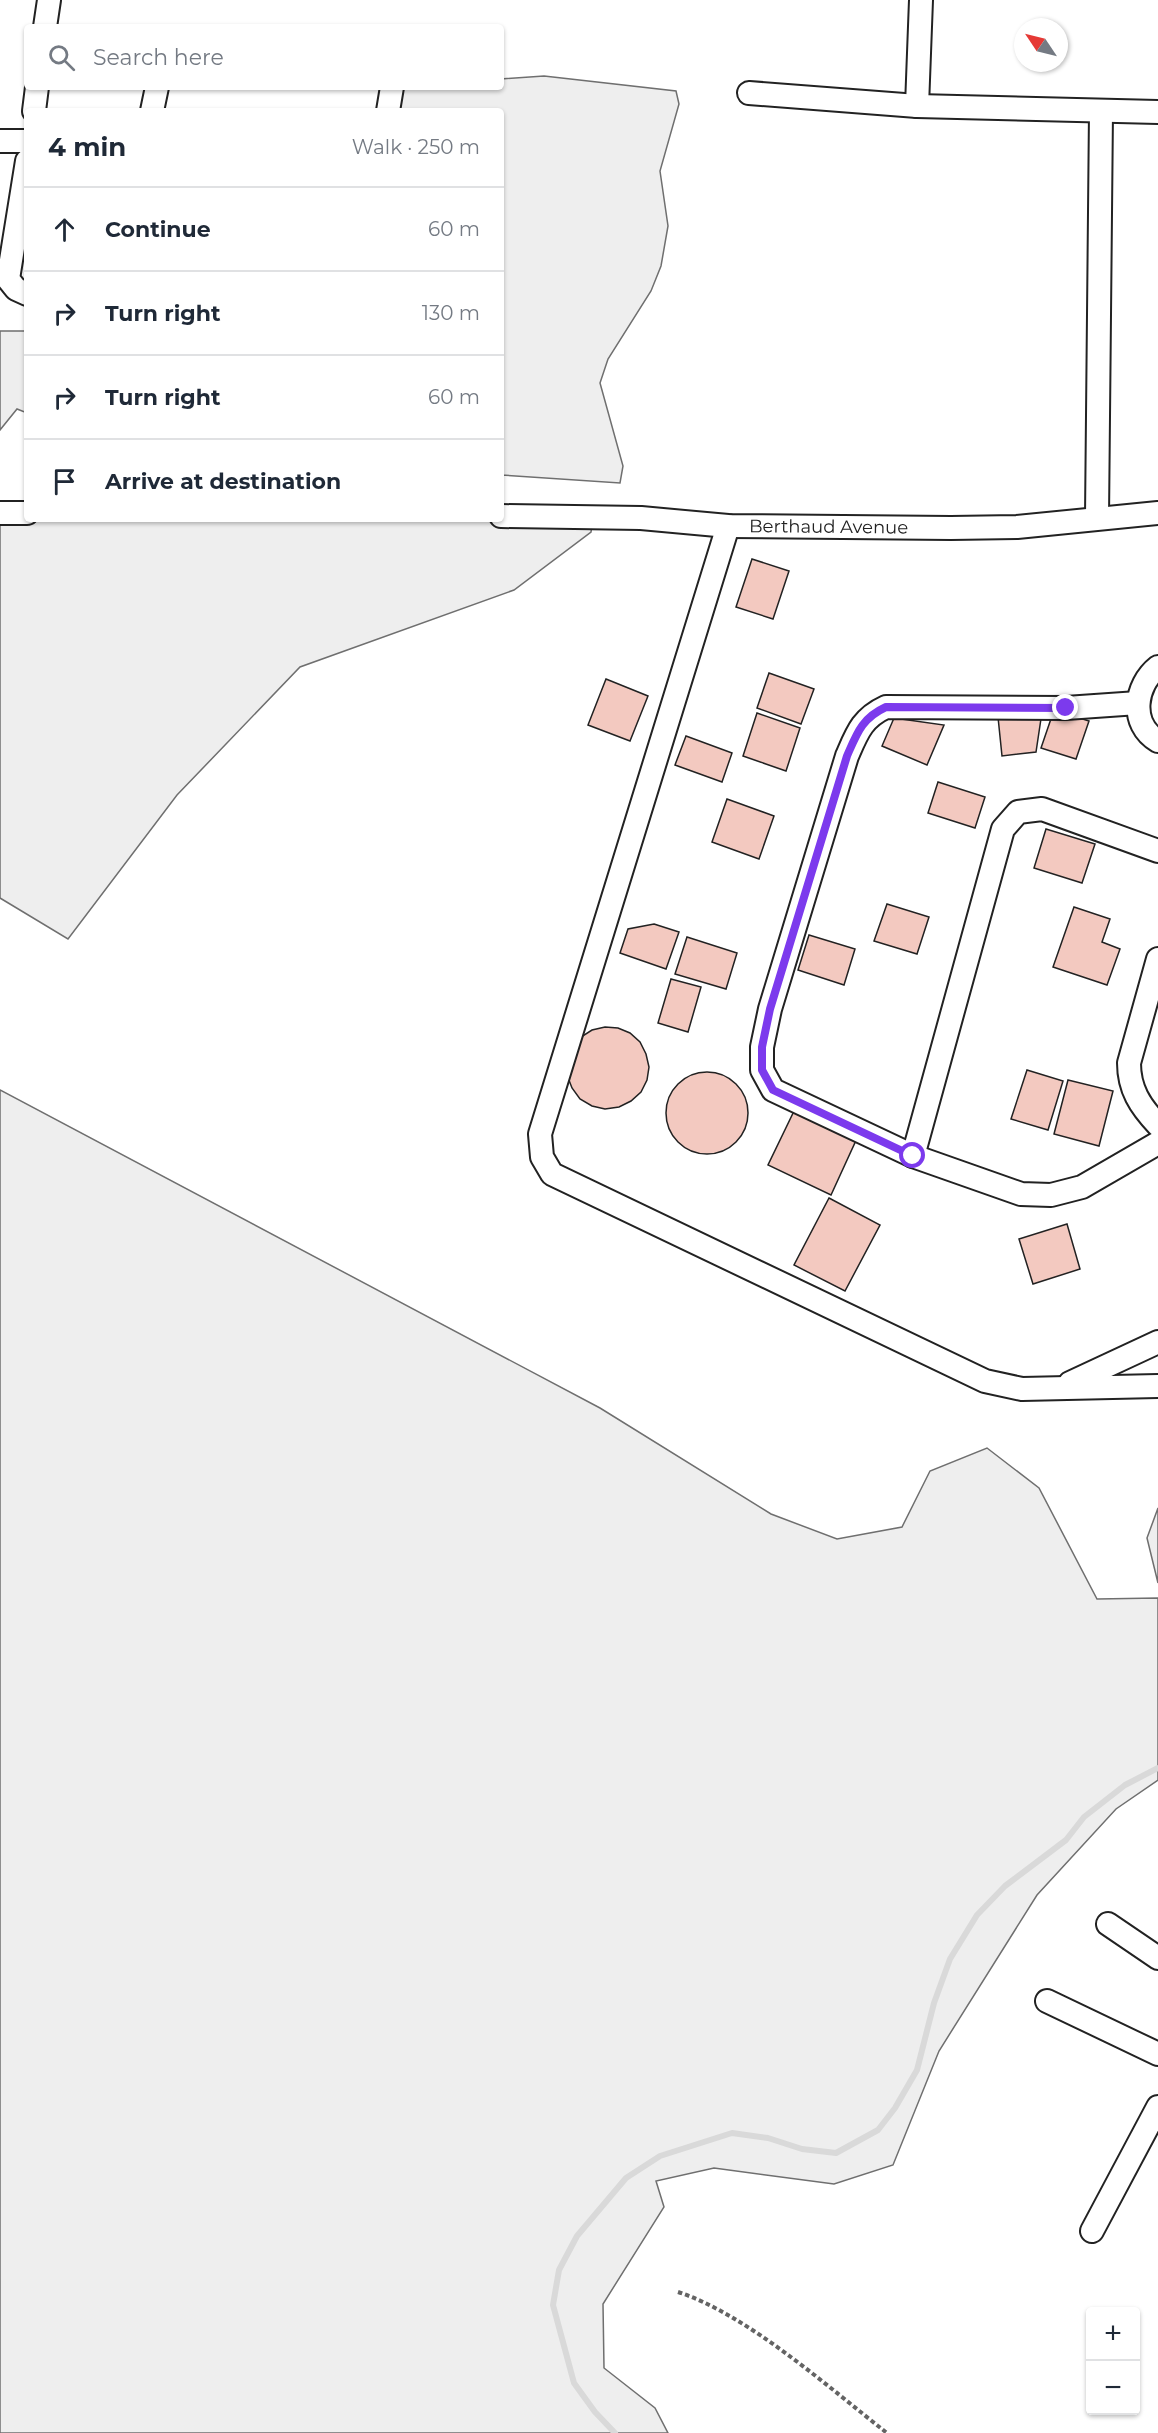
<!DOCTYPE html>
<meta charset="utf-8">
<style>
:root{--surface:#fff;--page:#f6f6f7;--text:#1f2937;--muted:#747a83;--line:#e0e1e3}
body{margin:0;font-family:Montserrat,sans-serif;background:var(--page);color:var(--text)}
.controls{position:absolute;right:18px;bottom:18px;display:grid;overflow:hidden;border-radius:6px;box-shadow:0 2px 4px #0004}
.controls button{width:54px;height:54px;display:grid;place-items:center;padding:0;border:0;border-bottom:2px solid var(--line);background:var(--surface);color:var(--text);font:30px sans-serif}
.compass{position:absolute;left:1014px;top:18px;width:54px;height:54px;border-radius:50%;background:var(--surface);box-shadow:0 2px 4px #0004;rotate:305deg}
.stop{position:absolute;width:18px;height:18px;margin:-14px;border:4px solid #7c3aed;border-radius:50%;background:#fff}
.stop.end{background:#7c3aed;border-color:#fff;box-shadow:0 2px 6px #0008}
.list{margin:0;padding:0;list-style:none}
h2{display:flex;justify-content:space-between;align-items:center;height:78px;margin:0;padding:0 24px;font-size:26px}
h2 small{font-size:20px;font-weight:400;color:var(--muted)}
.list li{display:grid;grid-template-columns:39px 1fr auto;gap:18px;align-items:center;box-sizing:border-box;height:84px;padding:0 24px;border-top:2px solid var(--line)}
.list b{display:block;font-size:22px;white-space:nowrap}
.list em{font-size:20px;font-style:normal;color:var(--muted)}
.icon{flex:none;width:33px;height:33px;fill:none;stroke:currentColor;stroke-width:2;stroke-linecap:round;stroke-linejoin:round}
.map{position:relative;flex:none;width:1158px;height:2433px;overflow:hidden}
.search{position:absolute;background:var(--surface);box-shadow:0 2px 4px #0004;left:24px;top:24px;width:480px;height:66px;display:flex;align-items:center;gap:15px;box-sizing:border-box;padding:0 21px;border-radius:6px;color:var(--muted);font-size:22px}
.panel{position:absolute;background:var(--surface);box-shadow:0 2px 4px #0004;left:24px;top:108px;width:480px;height:414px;border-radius:6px}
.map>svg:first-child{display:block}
</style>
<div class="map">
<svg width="1158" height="2433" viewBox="0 0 1158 2433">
<rect width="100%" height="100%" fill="#fff"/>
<g fill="#eee" stroke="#6f6f6f" stroke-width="1.5">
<polygon points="544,76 676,91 679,104 660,171 668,226 661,266 651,291 608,359 600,383 623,466 620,483 501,475 501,111 380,111 388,87 501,87 501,79"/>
<polygon points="0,331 27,331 27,413 17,409 0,430"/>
<polygon points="0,515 27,519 593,517 591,532 514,590 300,667 177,795 68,939 0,898"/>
<polygon points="0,1090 600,1408 771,1514 837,1539 902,1527 930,1471 987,1448 1039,1488 1097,1599 1158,1598 1158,1780 1116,1809 1037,1895 939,2051 893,2165 834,2184 714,2168 656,2181 664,2207 603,2304 604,2368 655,2408 668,2433 0,2433"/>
<polygon points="1158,1508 1158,1583 1147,1538"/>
</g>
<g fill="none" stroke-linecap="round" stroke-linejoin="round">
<polyline stroke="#d9d9d9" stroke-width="6" points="615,2433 595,2412 574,2383 553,2305 559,2270 577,2236 626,2178 660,2156 732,2133 768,2138 802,2149 836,2153 878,2130 895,2108 917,2070 934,2003 950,1959 977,1915 1005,1886 1066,1840 1084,1817 1125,1785 1158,1768"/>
</g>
<g fill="#f3c9c0" stroke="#222" stroke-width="1.5">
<polygon points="752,559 789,571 773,619 736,607"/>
<polygon points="769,673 814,689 801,724 757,708"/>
<polygon points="606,679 648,696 630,741 588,725"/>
<polygon points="1054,710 1089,721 1076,759 1041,748"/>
<polygon points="1042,712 1036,752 1002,756 998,717"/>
<polygon points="757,713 800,728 786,771 743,756"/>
<polygon points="894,718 944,725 927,765 882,746"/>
<polygon points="686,736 732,753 722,782 675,765"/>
<polygon points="938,782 985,797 975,828 928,813"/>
<polygon points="727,799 774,816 759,859 712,842"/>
<polygon points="1046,829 1095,844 1082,883 1034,868"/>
<polygon points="887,904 929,917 917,954 874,941"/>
<polygon points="1074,907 1110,919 1102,942 1120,949 1107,985 1053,967"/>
<polygon points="654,924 679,932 666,969 620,953 628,929"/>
<polygon points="809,935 855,949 844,985 798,970"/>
<polygon points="687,937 737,953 726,989 675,974"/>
<polygon points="671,979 701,987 688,1032 658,1023"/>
<polygon points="605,1027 618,1028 630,1033 640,1042 646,1054 649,1067 647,1080 641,1092 631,1101 619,1107 605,1109 592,1106 580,1099 572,1088 567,1075 581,1037 592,1030"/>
<polygon points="1027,1070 1063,1081 1048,1130 1011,1119"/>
<circle cx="707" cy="1113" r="41"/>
<polygon points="1068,1080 1113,1091 1099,1146 1054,1134"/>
<polygon points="796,1107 858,1136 831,1195 768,1165"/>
<polygon points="829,1198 880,1225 845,1291 794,1265"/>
<polygon points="1067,1224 1080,1269 1033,1284 1019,1239"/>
</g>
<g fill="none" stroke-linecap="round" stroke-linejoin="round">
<defs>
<g id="minor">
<polyline points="45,27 49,0"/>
<polyline points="749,93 917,106 1158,112"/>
<polyline points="917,106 921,0"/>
<polyline points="34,111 37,87"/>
<polyline points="152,111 157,87"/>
<polyline points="388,111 392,87"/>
<polyline points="0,141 27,141"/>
<polyline points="27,161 8,279 16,289 27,294"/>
<polyline points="0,513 27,513"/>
<path id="s1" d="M501,516L641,518L728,526L951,528L1017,527L1158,513"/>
<polyline points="1097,518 1101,111"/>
<polyline points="728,526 540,1134 542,1157 552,1174 985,1381 1022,1389 1158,1386"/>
<path d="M1158,667C1135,685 1129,724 1158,741"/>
<path d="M1138,703L1066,708L886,707C862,718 857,733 847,756L770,1009L762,1047V1070L773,1090L913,1156L1021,1194L1051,1195L1082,1187L1158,1143"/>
<path d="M1158,959L1129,1063C1129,1089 1140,1106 1158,1125"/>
<polyline points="913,1156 1003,829 1018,812 1042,809 1158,851"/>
<polyline points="1070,1383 1158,1342"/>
<polyline points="1108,1924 1158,1958"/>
<polyline points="1047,2001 1158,2054"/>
<polyline points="1092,2231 1158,2107"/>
</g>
</defs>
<use href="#minor" stroke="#222" stroke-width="26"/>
<path stroke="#646464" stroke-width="4" stroke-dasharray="4.5 3" stroke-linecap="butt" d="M678,2292C748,2315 828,2387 887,2433"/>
<use href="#minor" stroke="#fff" stroke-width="22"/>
</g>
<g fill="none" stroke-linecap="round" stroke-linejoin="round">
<path stroke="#7c3aed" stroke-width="8" d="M913,1156L773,1090L762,1070V1047L770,1009L847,756C857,733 862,718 886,707L1066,708"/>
</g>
<g text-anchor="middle" stroke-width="4.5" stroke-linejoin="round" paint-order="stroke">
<g font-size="18" fill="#222" stroke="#fff">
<text dy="6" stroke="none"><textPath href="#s1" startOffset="328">Berthaud Avenue</textPath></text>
</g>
</g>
</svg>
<div class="controls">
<button>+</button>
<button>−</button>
</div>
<svg class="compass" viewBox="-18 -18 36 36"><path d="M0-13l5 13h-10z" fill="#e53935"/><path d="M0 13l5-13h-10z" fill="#747a83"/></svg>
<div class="stop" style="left:913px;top:1156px"></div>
<div class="stop end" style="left:1066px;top:708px"></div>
<div class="search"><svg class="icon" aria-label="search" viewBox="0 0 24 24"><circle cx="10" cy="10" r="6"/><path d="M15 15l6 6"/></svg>Search here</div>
<section class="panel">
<h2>4 min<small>Walk · 250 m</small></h2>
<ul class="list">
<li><svg class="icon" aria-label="ahead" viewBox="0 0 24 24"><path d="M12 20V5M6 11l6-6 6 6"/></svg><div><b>Continue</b></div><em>60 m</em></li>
<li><svg class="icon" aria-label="right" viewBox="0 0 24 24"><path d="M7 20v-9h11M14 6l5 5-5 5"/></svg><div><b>Turn right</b></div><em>130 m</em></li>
<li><svg class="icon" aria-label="right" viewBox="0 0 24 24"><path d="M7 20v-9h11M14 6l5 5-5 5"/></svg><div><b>Turn right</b></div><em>60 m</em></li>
<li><svg class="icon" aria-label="arrive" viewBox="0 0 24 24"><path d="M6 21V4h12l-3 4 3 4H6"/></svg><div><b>Arrive at destination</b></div></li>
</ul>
</section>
</div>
